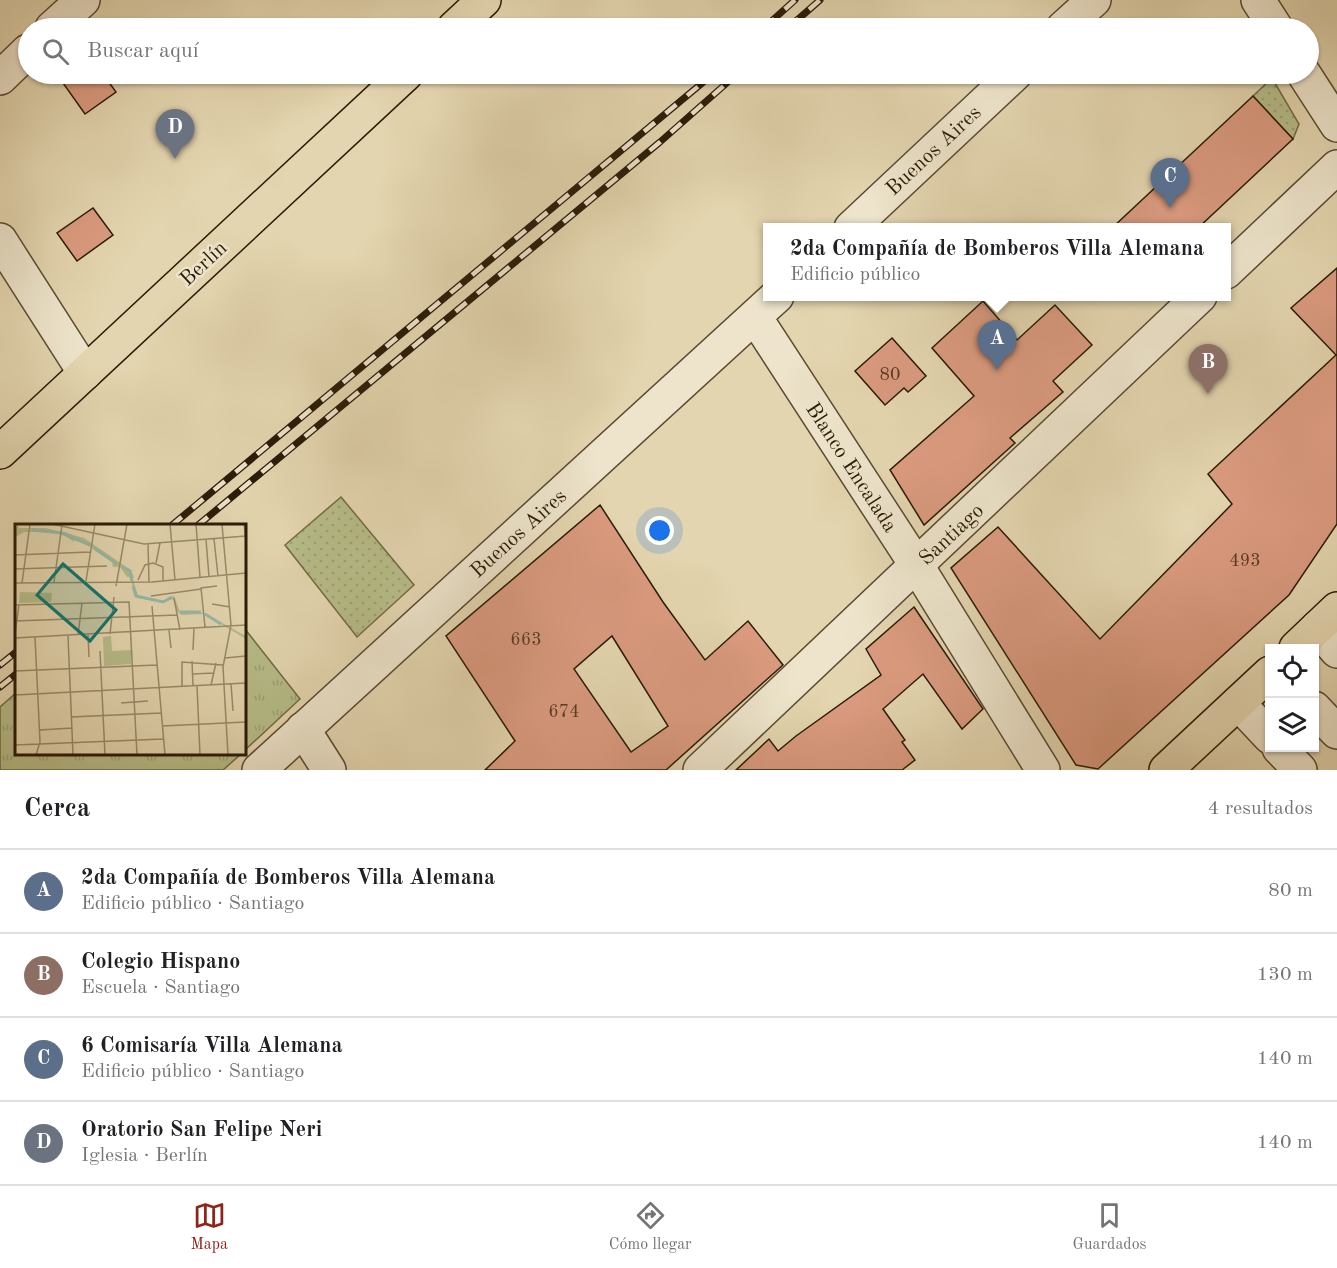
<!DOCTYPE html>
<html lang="es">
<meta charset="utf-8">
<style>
:root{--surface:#fff;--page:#f6f6f6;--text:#202124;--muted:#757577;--line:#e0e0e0;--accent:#8f2418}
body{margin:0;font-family:"Old Standard TT",serif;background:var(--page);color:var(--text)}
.controls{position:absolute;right:18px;bottom:18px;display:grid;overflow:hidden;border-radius:0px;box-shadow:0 2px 4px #0004}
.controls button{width:54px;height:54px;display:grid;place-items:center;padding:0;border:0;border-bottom:2px solid var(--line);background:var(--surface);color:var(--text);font:30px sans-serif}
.you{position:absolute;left:660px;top:531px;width:21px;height:21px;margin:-15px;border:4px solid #fff;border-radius:50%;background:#1a73e8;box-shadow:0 0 0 9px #1a73e833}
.badge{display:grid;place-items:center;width:39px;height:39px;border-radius:50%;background:var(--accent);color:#fff;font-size:20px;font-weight:700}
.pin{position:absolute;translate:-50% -50px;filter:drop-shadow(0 2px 3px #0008)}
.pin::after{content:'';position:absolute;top:32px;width:21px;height:18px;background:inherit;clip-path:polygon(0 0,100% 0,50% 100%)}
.popup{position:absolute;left:763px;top:223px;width:468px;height:78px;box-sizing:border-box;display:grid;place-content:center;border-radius:0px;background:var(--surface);filter:drop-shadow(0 2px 4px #0005);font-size:20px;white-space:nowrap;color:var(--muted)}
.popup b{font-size:22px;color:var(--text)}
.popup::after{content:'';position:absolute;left:50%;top:100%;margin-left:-12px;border:12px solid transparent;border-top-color:var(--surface)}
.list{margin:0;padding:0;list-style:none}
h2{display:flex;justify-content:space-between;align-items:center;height:78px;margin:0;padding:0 24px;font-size:26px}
h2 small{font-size:20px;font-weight:400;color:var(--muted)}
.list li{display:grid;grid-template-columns:39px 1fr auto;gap:18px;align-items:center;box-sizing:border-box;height:84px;padding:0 24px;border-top:2px solid var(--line)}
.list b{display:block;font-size:22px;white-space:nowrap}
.list p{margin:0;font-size:20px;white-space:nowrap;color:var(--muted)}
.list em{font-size:20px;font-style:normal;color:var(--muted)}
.icon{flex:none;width:33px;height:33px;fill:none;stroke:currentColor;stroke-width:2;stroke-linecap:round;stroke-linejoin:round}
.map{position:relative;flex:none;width:1337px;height:770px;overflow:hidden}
.search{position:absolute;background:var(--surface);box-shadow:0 2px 4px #0004;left:18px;right:18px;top:18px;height:66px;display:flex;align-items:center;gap:15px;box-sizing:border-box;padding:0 21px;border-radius:33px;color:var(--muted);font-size:22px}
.sheet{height:414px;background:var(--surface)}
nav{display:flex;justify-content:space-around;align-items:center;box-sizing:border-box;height:84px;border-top:2px solid var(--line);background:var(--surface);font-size:16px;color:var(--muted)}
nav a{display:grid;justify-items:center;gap:3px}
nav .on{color:var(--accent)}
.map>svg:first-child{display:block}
</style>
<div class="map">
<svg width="1337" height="770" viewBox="0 0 1337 770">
<defs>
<pattern id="grass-dots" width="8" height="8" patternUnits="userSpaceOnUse" patternTransform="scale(1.5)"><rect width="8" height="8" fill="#b6bc88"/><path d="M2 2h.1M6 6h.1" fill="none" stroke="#9da174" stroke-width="1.8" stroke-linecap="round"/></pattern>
<pattern id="park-tufts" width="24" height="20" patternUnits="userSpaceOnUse" patternTransform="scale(1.5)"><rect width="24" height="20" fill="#b6bc88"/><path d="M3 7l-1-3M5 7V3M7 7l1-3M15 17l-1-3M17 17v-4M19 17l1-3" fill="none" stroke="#9da174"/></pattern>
</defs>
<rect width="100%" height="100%" fill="#e3d5af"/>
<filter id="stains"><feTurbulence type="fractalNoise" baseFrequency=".00333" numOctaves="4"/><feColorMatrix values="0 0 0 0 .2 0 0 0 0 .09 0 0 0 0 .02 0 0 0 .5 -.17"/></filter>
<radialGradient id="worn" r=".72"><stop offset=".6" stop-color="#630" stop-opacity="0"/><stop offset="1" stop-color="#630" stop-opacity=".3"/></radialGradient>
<g fill="url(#grass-dots)" stroke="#706c47" stroke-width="1.5">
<polygon points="1272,78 1299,124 1293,139 1253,96"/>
<polygon points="341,497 414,585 357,637 285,545"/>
</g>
<g fill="url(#park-tufts)" stroke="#706c47" stroke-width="1.5">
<polygon points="245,629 300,699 245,750"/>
<polygon points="16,693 16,754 241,754 223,770 0,770 0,707"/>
</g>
<g fill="#da9a7f" stroke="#2a1b06" stroke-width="1.5" fill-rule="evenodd">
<polygon points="76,74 103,74 116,92 85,114 63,83"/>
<polygon points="1253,96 1293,139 1198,228 1112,228"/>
<polygon points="93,208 113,235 77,261 57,233"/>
<polygon points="1337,268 1337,524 1289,595 1098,769 1076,765 951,568 998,527 1100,639 1232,504 1208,474 1336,355 1291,308"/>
<polygon points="983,301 1017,340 1055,305 1092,345 1053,381 1063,392 1010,438 1015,443 924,525 890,470 974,396 932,348"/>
<polygon points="892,338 926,376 908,392 904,388 885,405 855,371"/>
<path d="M600,505L663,602L705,660L748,621L783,665L666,770H485L515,741L446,636ZM612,636L668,726L631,752L574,669Z"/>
<polygon points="914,607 983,709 962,729 923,674 883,709 905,740 902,742 915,760 902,770 736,770 769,739 778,751 796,736 881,675 866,649"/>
</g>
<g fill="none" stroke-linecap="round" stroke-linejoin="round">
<defs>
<g id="minor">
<polyline points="1258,0 1276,28"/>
<polyline points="52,28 83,0"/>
<polyline points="1063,28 1094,0"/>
<polyline points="1304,74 1337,125"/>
<polyline points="0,78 28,51"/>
<polyline points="851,228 1015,74"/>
<polyline points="0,240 85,373"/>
<polyline points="1226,272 1337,167"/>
<polyline points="755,317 917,566 1043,770"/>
<polyline points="1317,628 1337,651"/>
<polyline points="1238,703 1270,737"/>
<polyline points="1314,708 1337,732"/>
<polyline points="303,729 329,770"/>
<polyline points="1279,748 1300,770"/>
<polyline points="259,770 777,296"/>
<polyline points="700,770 1200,296"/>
</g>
<g id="major">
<polyline points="454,28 484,0"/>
<polyline points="0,452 406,74"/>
<polyline points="1296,648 1337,609"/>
<polyline points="1166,770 1270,673"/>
</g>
</defs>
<use href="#minor" stroke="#584a30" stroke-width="36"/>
<use href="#major" stroke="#2a1b06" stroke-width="36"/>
<use href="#minor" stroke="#ede4cb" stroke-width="33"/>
<use href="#major" stroke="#e3d5af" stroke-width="33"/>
<defs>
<g id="rail">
<polyline points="764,28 795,0"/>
<polyline points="788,28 820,0"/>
<polyline points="171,526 713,74"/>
<polyline points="197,526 660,142 737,74"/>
<polyline points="0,665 16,652"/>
<polyline points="0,687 16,674"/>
</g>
</defs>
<use href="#rail" stroke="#2a1b06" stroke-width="7"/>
<use href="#rail" stroke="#ede4cb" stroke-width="4.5" stroke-dasharray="14" stroke-linecap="butt"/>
</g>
<g text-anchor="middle" stroke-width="5" stroke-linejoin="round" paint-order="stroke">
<g font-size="18" fill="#563b24">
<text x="890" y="380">80</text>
<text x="1245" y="566">493</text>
<text x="526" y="645">663</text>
<text x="564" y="717">674</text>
</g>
<g font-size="21" fill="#2a1b06" stroke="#ede4cb">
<text transform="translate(933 150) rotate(-43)" y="7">Buenos Aires</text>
<text transform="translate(203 263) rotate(-43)" y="7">Berlín</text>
<text transform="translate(852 467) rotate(57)" y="7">Blanco Encalada</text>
<text transform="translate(518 533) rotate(-42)" y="7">Buenos Aires</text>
<text transform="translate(951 534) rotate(-43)" y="7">Santiago</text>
</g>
</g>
<g transform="translate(15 524)">
<rect width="231" height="231" fill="#e3d5af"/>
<path d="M2,0L4,4H31L69,14L116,46L119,54L112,53L105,43H98L97,37L64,14L59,13V18L47,10L13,6L0,13Z" fill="#b6bc88"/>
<path d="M0,4L50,8L71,16L116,49L123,72L148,77L159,72L165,88L189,89L231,112V115L189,90L166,91L162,87L158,75L149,78L122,74L113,49L64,15L35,8H0Z" fill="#b6bc88"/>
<path d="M5,68L37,69L36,78L4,79ZM96,112L97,127L116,126V140L89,142L88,113Z" fill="#b6bc88"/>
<path fill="none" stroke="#95b9a9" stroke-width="3" d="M17,6L47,9L75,21M79,24L102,40M107,43L115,47L117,57M118,62L121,72L148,78L157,73M165,88H186M190,90L206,100"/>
<path fill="none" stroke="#998b6b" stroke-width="1.5" d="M37,0L129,20L231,12M155,0L160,56M181,0L185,53M207,0L216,101L208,143L213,231M229,0L231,18M191,15L194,53M199,15L203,52M133,20L134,58M0,31L75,28M141,39L145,19M0,45L92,42M123,56L130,41L138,39L148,43V57M71,57L80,0M39,58L47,1M0,59L137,58L231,49M7,59L15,0M101,62L112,0M136,72L186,65M159,74L165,106M197,80L215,83M0,81L114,78L122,231M137,82L150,231M0,97L162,91M190,103L186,64L202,62M154,106L156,124M0,109L4,81M95,110L99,73M63,111L67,79M73,111L74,133M53,112L58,231M20,113L25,218L21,231M0,114L231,101M178,126L179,104M85,127L90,231M210,134L231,132M177,137L178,162M0,147L142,141M177,150L199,149M216,160L218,187M196,161L201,139M182,162L185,231M167,163V138L208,141M0,171L231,159M106,179L133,177M56,193L146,189M147,202L231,198M25,206L57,204M0,221L148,215"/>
<path fill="#0f766e" fill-opacity="0.15" stroke="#0f766e" stroke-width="3" d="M48,40L101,86L75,117L22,71Z"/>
<rect width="231" height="231" fill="none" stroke="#2a1b06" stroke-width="3"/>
</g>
<rect width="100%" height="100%" filter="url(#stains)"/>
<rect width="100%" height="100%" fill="url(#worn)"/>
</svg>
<div class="controls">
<button><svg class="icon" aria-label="locate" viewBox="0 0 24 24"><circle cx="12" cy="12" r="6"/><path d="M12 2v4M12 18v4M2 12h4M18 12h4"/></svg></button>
<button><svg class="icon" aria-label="layers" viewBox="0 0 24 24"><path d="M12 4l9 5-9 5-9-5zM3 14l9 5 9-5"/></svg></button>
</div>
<div class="you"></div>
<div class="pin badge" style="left:997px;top:370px;background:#5c6f8a">A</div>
<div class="popup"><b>2da Compañía de Bomberos Villa Alemana</b>Edificio público</div>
<div class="pin badge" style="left:1208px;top:394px;background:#8d6e63">B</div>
<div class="pin badge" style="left:1170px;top:208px;background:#5c6f8a">C</div>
<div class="pin badge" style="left:175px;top:159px;background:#6b7280">D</div>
<div class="search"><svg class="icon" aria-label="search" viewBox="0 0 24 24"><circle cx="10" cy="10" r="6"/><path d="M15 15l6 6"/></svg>Buscar aquí</div>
</div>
<section class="sheet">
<h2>Cerca<small>4 resultados</small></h2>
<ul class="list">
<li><span class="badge" style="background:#5c6f8a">A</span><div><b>2da Compañía de Bomberos Villa Alemana</b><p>Edificio público · Santiago</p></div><em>80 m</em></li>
<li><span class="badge" style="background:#8d6e63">B</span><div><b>Colegio Hispano</b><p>Escuela · Santiago</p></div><em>130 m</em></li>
<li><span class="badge" style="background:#5c6f8a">C</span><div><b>6 Comisaría Villa Alemana</b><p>Edificio público · Santiago</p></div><em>140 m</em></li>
<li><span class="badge" style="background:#6b7280">D</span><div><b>Oratorio San Felipe Neri</b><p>Iglesia · Berlín</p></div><em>140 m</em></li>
</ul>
</section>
<nav>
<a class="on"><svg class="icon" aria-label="map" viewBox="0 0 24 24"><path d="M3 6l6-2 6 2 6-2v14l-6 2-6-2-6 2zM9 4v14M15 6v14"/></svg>Mapa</a>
<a><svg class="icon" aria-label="directions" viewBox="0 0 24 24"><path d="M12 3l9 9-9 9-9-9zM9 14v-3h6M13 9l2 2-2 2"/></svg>Cómo llegar</a>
<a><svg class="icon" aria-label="saved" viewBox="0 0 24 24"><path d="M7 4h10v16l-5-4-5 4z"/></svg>Guardados</a>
</nav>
